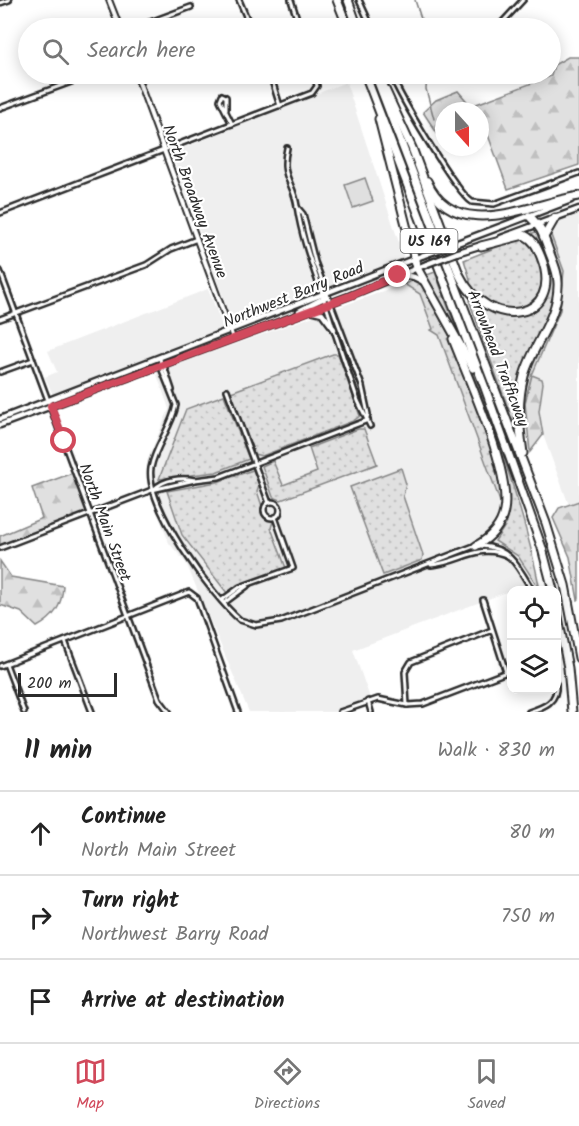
<!DOCTYPE html>
<meta charset="utf-8">
<style>
:root{--surface:#fff;--page:#f6f6f6;--text:#222;--muted:#767676;--line:#e0e0e0;--accent:#d1495b}
body{margin:0;font-family:Kalam,sans-serif;background:var(--page);color:var(--text)}
.controls{position:absolute;right:18px;bottom:18px;display:grid;overflow:hidden;border-radius:12px;box-shadow:0 3px 15px #0003}
.controls button{width:54px;height:54px;display:grid;place-items:center;padding:0;border:0;border-bottom:2px solid var(--line);background:var(--surface);color:var(--text);font:30px sans-serif}
.compass{position:absolute;left:435px;top:102px;width:54px;height:54px;border-radius:50%;background:var(--surface);box-shadow:0 3px 15px #0003;rotate:159deg}
.scale{position:absolute;left:18px;bottom:15px;width:99px;box-sizing:border-box;padding-left:6px;border:3px solid #2b2b2b;border-top:0;font-size:16px;line-height:21px;white-space:nowrap;color:#2b2b2b;-webkit-text-stroke:4px #fff;paint-order:stroke}
.stop{position:absolute;width:18px;height:18px;margin:-14px;border:4px solid #d1495b;border-radius:50%;background:#fff}
.stop.end{background:#d1495b;border-color:#fff;box-shadow:0 2px 6px #0008}
.list{margin:0;padding:0;list-style:none}
h2{display:flex;justify-content:space-between;align-items:center;height:78px;margin:0;padding:0 24px;font-size:26px}
h2 small{font-size:20px;font-weight:400;color:var(--muted)}
.list li{display:grid;grid-template-columns:39px 1fr auto;gap:18px;align-items:center;box-sizing:border-box;height:84px;padding:0 24px;border-top:2px solid var(--line)}
.list b{display:block;font-size:22px;white-space:nowrap}
.list p{margin:0;font-size:20px;white-space:nowrap;color:var(--muted)}
.list em{font-size:20px;font-style:normal;color:var(--muted)}
.icon{flex:none;width:33px;height:33px;fill:none;stroke:currentColor;stroke-width:2;stroke-linecap:round;stroke-linejoin:round}
.map{position:relative;flex:none;width:579px;height:712px;overflow:hidden}
.search{position:absolute;background:var(--surface);box-shadow:0 3px 15px #0003;left:18px;right:18px;top:18px;height:66px;display:flex;align-items:center;gap:15px;box-sizing:border-box;padding:0 21px;border-radius:33px;color:var(--muted);font-size:22px}
.sheet{height:330px;background:var(--surface)}
nav{display:flex;justify-content:space-around;align-items:center;box-sizing:border-box;height:84px;border-top:2px solid var(--line);background:var(--surface);font-size:16px;color:var(--muted)}
nav a{display:grid;justify-items:center;gap:3px}
nav .on{color:var(--accent)}
.map>svg:first-child{display:block}
</style>
<div class="map">
<svg width="579" height="712" viewBox="0 0 579 712">
<defs>
<pattern id="grass-dots" width="8" height="8" patternUnits="userSpaceOnUse" patternTransform="scale(1.5)"><rect width="8" height="8" fill="#e0e0e0"/><path d="M2 2h.1M6 6h.1" fill="none" stroke="#c0c0c0" stroke-width="1.8" stroke-linecap="round"/></pattern>
<pattern id="forest-firs" width="22" height="20" patternUnits="userSpaceOnUse" patternTransform="scale(1.5)"><rect width="22" height="20" fill="#e0e0e0"/><path d="M5 1l3.5 6h-7zM16 11l3.5 6h-7z" fill="#c0c0c0"/></pattern>
</defs>
<rect width="100%" height="100%" fill="#fff"/>
<filter id="ink" filterUnits="userSpaceOnUse"><feTurbulence type="fractalNoise" baseFrequency=".0167" numOctaves="2"/><feDisplacementMap in="SourceGraphic" scale="12" xChannelSelector="R" yChannelSelector="G"/><feConvolveMatrix kernelMatrix="1 2 1 2 8 2 1 2 1" color-interpolation-filters="sRGB"/></filter>
<g filter="url(#ink)">
<g fill="#efefef">
<polygon points="346,82 404,258 234,327 171,153"/>
<polygon points="579,209 579,501 569,505 543,435 539,411 542,379 532,375 560,310 564,271 548,227 555,218"/>
<polygon points="404,284 420,294 439,335 531,590 512,590 353,650 372,704 352,712 249,712 186,563 169,543 149,490 146,477 147,461 169,409 156,372"/>
<polygon points="208,289 224,330 53,395 45,377 57,372 48,351"/>
</g>
<g fill="url(#grass-dots)" stroke="#868686" stroke-width="1.5">
<polygon points="548,227 564,271 560,310 532,375 525,403 526,428 512,419 470,303 470,279 464,260"/>
<path d="M435,272C473,377 519,481 540,590L518,556L495,541L507,523L498,496L439,335L431,330L433,329L420,294L404,284Z"/>
<polygon points="333,354 338,354 360,416 353,421 262,456 254,454 231,392"/>
<polygon points="224,395 249,459 216,472 159,479 186,409"/>
<polygon points="358,429 364,429 377,464 281,500 273,497 262,466 273,461 283,485 317,472 309,448"/>
<polygon points="401,468 406,484 403,496 423,555 422,560 383,575 350,487"/>
<polygon points="253,470 259,485 257,491 262,506 261,512 266,518 273,521 271,528 286,568 241,584 227,593 182,535 167,491 217,482"/>
</g>
<g fill="url(#forest-firs)" stroke="#868686" stroke-width="1.5">
<polygon points="568,57 579,57 579,165 508,189 488,135 480,136 480,111 444,111 444,144 423,112 436,100 458,91 471,106 551,76 554,65"/>
<polygon points="532,375 542,379 543,383 539,411 543,435 530,452 525,403"/>
<polygon points="75,472 90,513 0,547 0,536 42,518 32,488"/>
<polygon points="579,501 579,599 578,600 570,557 553,518 559,508"/>
<path d="M0,561L11,577L63,586C62,606 54,618 37,627L21,612L0,605Z"/>
</g>
<polygon fill="#e0e0e0" stroke="#868686" stroke-width="1.5" points="365,178 373,201 353,208 345,185"/>
<g fill="none" stroke-linecap="round" stroke-linejoin="round">
<g stroke="#7e7e7e" stroke-width="1.5">
<polyline points="415,0 424,28"/>
<polyline points="427,74 426,89 434,119"/>
</g>
<defs>
<g id="minor">
<polyline points="239,0 251,28"/>
<polyline points="291,0 300,28"/>
<polyline points="359,0 372,28"/>
<polyline points="0,3 9,0"/>
<polyline points="134,28 191,7"/>
<polyline points="497,28 523,0"/>
<polyline points="270,74 280,106"/>
<path d="M391,74C399,95 455,191 472,202L494,204L579,173"/>
<polyline points="138,80 155,74"/>
<polyline points="0,108 93,74"/>
<polyline points="226,109 226,97 222,95 220,100 232,124"/>
<path d="M287,148C280,178 293,180 297,206C303,247 320,284 332,324"/>
<polyline points="297,207 303,214 315,262 362,386 368,414 367,418"/>
<polyline points="0,213 312,93 317,86 314,74"/>
<polyline points="0,271 159,699 169,712"/>
<polyline points="0,319 146,265 171,249 197,239"/>
<polyline points="334,330 358,401 370,426"/>
<path d="M160,358L162,370L176,405C172,427 155,446 151,468C145,506 212,596 240,620L256,625L281,621L474,546"/>
<polyline points="164,366 172,390"/>
<polyline points="0,372 33,360"/>
<polyline points="227,390 269,503"/>
<polyline points="195,480 219,477 368,420"/>
<circle cx="272" cy="510" r="8"/>
<path d="M481,546C510,547 519,568 532,590"/>
<path d="M0,548L152,490L195,480C181,477 165,479 154,489"/>
<path d="M431,565C460,563 478,542 508,556"/>
<polyline points="222,600 240,587 293,568 275,517"/>
<polyline points="483,600 506,672"/>
<polyline points="224,603 247,586"/>
<polyline points="65,641 92,712"/>
<polyline points="6,664 24,712"/>
<polyline points="0,666 189,592 197,598 238,712"/>
<polyline points="368,701 371,712"/>
<polyline points="407,705 405,672 411,662 492,630"/>
<polyline points="340,712 378,699 407,705 423,704 512,670"/>
<path d="M529,712C544,707 558,702 556,684"/>
</g>
<g id="tertiary">
<polyline points="109,0 120,28"/>
<polyline points="136,74 233,338"/>
</g>
<g id="secondary">
<polyline points="501,238 579,209"/>
<polyline points="452,245 571,200"/>
<polyline points="456,253 482,245"/>
<polyline points="401,275 414,277 424,282"/>
<polyline points="310,310 322,313 334,329"/>
<polyline points="299,311 326,297"/>
<polyline points="0,419 424,255"/>
<polyline points="0,425 349,296 427,264"/>
</g>
<g id="motorway">
<polyline points="337,0 348,28"/>
<polyline points="348,0 358,28"/>
<polyline points="365,74 485,388 542,548 553,590"/>
<polyline points="375,74 546,523 565,585 579,658"/>
<path d="M378,74L412,148L459,274C488,334 566,320 541,257C537,247 534,240 524,235L481,246"/>
<polyline points="379,119 417,268 473,368"/>
<path d="M427,181C455,245 532,203 579,196"/>
<polyline points="544,237 555,218"/>
<path d="M453,339C468,379 512,472 504,511C501,528 490,538 476,546"/>
<path d="M523,453C519,426 517,402 524,376C532,346 558,318 558,286C559,274 553,262 549,251C544,237 541,226 529,216"/>
<polyline points="556,607 568,668 572,712"/>
</g>
</defs>
<use href="#minor" stroke="#2b2b2b" stroke-width="8"/>
<use href="#tertiary" stroke="#2b2b2b" stroke-width="8"/>
<use href="#secondary" stroke="#2b2b2b" stroke-width="9"/>
<use href="#motorway" stroke="#2b2b2b" stroke-width="11"/>
<use href="#minor" stroke="#fff" stroke-width="3"/>
<use href="#tertiary" stroke="#fff" stroke-width="4"/>
<use href="#secondary" stroke="#fff" stroke-width="4.5"/>
<use href="#motorway" stroke="#fff" stroke-width="7"/>
<defs>
<g id="secondary-bridge">
<polyline points="424,255 452,245"/>
<polyline points="427,264 456,253"/>
</g>
</defs>
<use href="#secondary-bridge" stroke="#2b2b2b" stroke-width="9" stroke-linecap="butt"/>
<use href="#secondary-bridge" stroke="#fff" stroke-width="4.5"/>
</g>
</g>
<g fill="none" stroke-linecap="round" stroke-linejoin="round" filter="url(#ink)">
<polyline stroke="#d1495b" stroke-width="8" points="64,441 51,406 350,296 398,275"/>
</g>
<g text-anchor="middle" stroke-width="4.5" stroke-linejoin="round" paint-order="stroke">
<rect fill="#fff" stroke="#6b6b6b" stroke-width="1.5" x="400.5" y="229" width="57" height="24" rx="4.5"/>
<g font-size="15" font-weight="bold" fill="#2b2b2b">
<text x="429" y="246">US 169</text>
</g>
<g font-size="16" fill="#2b2b2b" stroke="#fff">
<text transform="translate(196 201) rotate(70)" y="6">North Broadway Avenue</text>
<text transform="translate(293 294) rotate(-22)" y="6">Northwest Barry Road</text>
<text transform="translate(499 358) rotate(69)" y="6">Arrowhead Trafficway</text>
<text transform="translate(106 522) rotate(70)" y="6">North Main Street</text>
</g>
</g>
</svg>
<div class="controls">
<button><svg class="icon" aria-label="locate" viewBox="0 0 24 24"><circle cx="12" cy="12" r="6"/><path d="M12 2v4M12 18v4M2 12h4M18 12h4"/></svg></button>
<button><svg class="icon" aria-label="layers" viewBox="0 0 24 24"><path d="M12 4l9 5-9 5-9-5zM3 14l9 5 9-5"/></svg></button>
</div>
<svg class="compass" viewBox="-18 -18 36 36"><path d="M0-13l5 13h-10z" fill="#e53935"/><path d="M0 13l5-13h-10z" fill="#767676"/></svg>
<div class="scale">200 m</div>
<div class="stop" style="left:64px;top:441px"></div>
<div class="stop end" style="left:398px;top:275px"></div>
<div class="search"><svg class="icon" aria-label="search" viewBox="0 0 24 24"><circle cx="10" cy="10" r="6"/><path d="M15 15l6 6"/></svg>Search here</div>
</div>
<section class="sheet">
<h2>11 min<small>Walk · 830 m</small></h2>
<ul class="list">
<li><svg class="icon" aria-label="ahead" viewBox="0 0 24 24"><path d="M12 20V5M6 11l6-6 6 6"/></svg><div><b>Continue</b><p>North Main Street</p></div><em>80 m</em></li>
<li><svg class="icon" aria-label="right" viewBox="0 0 24 24"><path d="M7 20v-9h11M14 6l5 5-5 5"/></svg><div><b>Turn right</b><p>Northwest Barry Road</p></div><em>750 m</em></li>
<li><svg class="icon" aria-label="arrive" viewBox="0 0 24 24"><path d="M6 21V4h12l-3 4 3 4H6"/></svg><div><b>Arrive at destination</b></div></li>
</ul>
</section>
<nav>
<a class="on"><svg class="icon" aria-label="map" viewBox="0 0 24 24"><path d="M3 6l6-2 6 2 6-2v14l-6 2-6-2-6 2zM9 4v14M15 6v14"/></svg>Map</a>
<a><svg class="icon" aria-label="directions" viewBox="0 0 24 24"><path d="M12 3l9 9-9 9-9-9zM9 14v-3h6M13 9l2 2-2 2"/></svg>Directions</a>
<a><svg class="icon" aria-label="saved" viewBox="0 0 24 24"><path d="M7 4h10v16l-5-4-5 4z"/></svg>Saved</a>
</nav>
